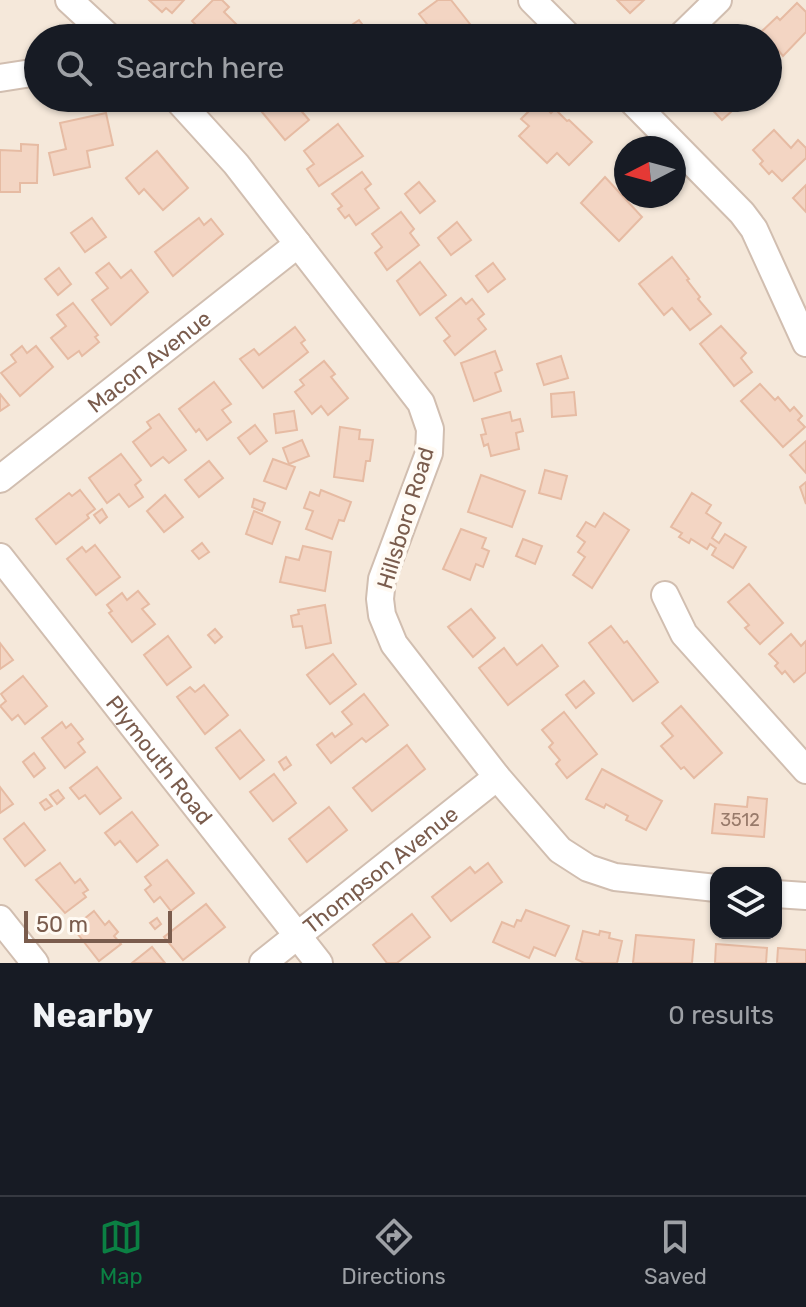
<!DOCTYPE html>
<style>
:root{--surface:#171b24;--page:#242831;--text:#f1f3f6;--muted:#9ea1a6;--line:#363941;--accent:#0b8043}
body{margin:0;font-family:Rubik,sans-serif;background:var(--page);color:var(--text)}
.controls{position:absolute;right:24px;bottom:24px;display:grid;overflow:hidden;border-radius:16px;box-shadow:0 2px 6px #0004}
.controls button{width:72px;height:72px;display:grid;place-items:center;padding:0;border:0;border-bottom:2px solid var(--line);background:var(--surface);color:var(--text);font:40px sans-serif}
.compass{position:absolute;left:614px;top:136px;width:72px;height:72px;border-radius:50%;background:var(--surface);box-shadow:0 2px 6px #0004;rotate:264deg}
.scale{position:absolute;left:24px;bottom:20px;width:148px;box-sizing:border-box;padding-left:8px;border:4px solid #7a5c4d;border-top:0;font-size:22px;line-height:28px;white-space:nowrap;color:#7a5c4d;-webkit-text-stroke:6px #fffaf3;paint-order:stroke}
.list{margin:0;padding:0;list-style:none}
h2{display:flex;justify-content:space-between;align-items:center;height:104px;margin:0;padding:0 32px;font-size:34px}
h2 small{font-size:26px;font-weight:400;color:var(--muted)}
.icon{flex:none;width:44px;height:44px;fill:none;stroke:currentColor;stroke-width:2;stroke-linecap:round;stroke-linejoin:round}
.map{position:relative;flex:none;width:806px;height:963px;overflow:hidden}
.search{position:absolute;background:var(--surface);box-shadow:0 2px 6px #0004;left:24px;right:24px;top:24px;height:88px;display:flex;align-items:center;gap:20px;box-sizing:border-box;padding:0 28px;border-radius:44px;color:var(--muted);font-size:30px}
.sheet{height:232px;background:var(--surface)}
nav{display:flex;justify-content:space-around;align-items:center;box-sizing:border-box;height:112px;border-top:2px solid var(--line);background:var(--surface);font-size:22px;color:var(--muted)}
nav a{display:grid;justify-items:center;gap:4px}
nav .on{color:var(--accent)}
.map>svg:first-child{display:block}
</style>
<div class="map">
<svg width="806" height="963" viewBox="0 0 806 963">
<rect width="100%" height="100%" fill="#fdf6ec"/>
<path fill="#f5e8da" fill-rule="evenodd" d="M0,0H806V963H0ZM38,38H768V98H38ZM626,148H674V196H626ZM716,873H776V933H716Z"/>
<g fill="#f3d5c3" stroke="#e6bba3" stroke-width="2">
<polygon points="149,0 184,0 172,13 166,8 162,12"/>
<polygon points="213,0 222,0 229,7 224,12 241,29 231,38 205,38 207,36 192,21"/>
<polygon points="438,0 451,0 477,33 470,38 438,38 419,14"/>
<polygon points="617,0 644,0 630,13"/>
<polygon points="797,3 806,12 806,32 783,56 768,38 760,33 777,17 780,20"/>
<polygon points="359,20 368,32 361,38 344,38 340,33"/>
<polygon points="278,98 301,98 304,102 298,107 309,120 285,140 262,112"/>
<polygon points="506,98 527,98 517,109"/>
<polygon points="701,98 742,98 744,100 722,120"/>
<polygon points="539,101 551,113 555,109 567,121 569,120 592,142 569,165 557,153 547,163 519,136 529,126 521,119"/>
<polygon points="106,113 113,145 87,151 90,167 54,175 49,153 66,149 60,123"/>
<polygon points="338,124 363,156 319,186 307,169 314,164 304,151"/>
<polygon points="774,130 791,148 798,140 806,148 806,158 782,181 772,171 769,174 760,164 763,161 753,150"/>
<polygon points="21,144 38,145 37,183 20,183 20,192 0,192 0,150 21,151"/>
<polygon points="157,151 188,188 163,210 144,189 139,194 126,178"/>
<polygon points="362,172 371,184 365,189 379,208 356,225 349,215 345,218 338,209 342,206 332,194"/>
<polygon points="605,177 642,217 619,241 581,203"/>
<polygon points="419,182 435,201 420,213 405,194"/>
<polygon points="806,185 806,212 793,198"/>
<polygon points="401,212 414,229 410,233 419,245 387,270 375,253 382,247 372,234"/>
<polygon points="92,218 106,237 85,252 71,233"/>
<polygon points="199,218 204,225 211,219 223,234 173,276 155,252"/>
<polygon points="457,222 471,240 451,255 438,238"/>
<polygon points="672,257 689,279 687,280 700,297 698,299 711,314 690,330 672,308 664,315 639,284"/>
<polygon points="420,262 446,295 420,315 397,281"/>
<polygon points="109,263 121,278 131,270 148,292 111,325 92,300 108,288 96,273"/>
<polygon points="493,263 505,279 488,292 476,276"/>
<polygon points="59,268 71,284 58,295 45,279"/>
<polygon points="461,298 466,304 472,299 484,314 478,319 486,329 455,355 444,341 450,336 436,318"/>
<polygon points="73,303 98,335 95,337 99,342 82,356 79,351 68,359 51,338 66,326 57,315"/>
<polygon points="721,326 746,353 741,358 752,372 734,386 700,344"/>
<polygon points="295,327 305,340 301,343 308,352 263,388 240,359 254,349 259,355"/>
<polygon points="22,346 27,353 36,346 53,367 20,396 1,373 16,362 11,355"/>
<polygon points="495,351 502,370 495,373 501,391 474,401 461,363"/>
<polygon points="561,356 568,378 544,385 537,364"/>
<polygon points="324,361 335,374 331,377 348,398 328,415 321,406 312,414 295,392 304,385 300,380"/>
<polygon points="214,382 231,404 222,410 231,422 207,440 199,429 196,432 179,409"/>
<polygon points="760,384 775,400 778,397 790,411 794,407 802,416 798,420 805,427 783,447 741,401"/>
<polygon points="574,392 576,415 552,417 551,394"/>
<polygon points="0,394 9,405 0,411"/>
<polygon points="294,411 297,430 276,433 274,414"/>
<polygon points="510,412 512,421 520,419 523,431 516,433 519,449 491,456 488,444 484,446 481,435 486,434 482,419"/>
<polygon points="159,414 186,450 169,463 163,457 151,466 133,442 151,428 147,422"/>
<polygon points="255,425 267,441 250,454 238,438"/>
<polygon points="340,427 360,430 359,439 373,440 370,461 366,461 363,481 334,477"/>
<polygon points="302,440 309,456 289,464 283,448"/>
<polygon points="806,441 806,473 790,455"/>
<polygon points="121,454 141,480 135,485 143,497 129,507 119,494 107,503 89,478"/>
<polygon points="273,459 295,467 286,489 264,481"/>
<polygon points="209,461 223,478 199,497 185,480"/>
<polygon points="545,470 567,476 561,499 539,493"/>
<polygon points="481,475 525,491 512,527 468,512"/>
<polygon points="806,482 806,504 800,487"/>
<polygon points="80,490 95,509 87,515 89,518 56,544 36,519 69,493 72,496"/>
<polygon points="321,490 351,502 344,521 339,520 332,539 306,529 313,511 304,508 310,492 319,496"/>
<polygon points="692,493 711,505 706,513 721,523 712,538 719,543 725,534 746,547 733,568 712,555 716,548 710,544 707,549 691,539 689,543 679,537 682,533 671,527"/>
<polygon points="165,495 183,517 164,532 147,511"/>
<polygon points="254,499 265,503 262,511 252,507"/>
<polygon points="102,509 107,517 100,523 94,515"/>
<polygon points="254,511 280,522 272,544 246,534"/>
<polygon points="604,513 629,530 592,588 573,575 585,557 578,552 585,542 577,536 586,522 595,527"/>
<polygon points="461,529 486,538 482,548 489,551 483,567 476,564 470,580 443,569"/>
<polygon points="523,539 542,546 535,564 516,556"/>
<polygon points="202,543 209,552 199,559 192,551"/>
<polygon points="95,545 120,577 96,595 67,559 82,547 86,552"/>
<polygon points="303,546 331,552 325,591 280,582 286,557 299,560"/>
<polygon points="749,584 783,623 760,644 745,628 749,625 728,602"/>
<polygon points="138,591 149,604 142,609 155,624 132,642 109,613 112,611 107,605 122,593 127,600"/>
<polygon points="325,605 331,643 306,648 302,626 293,627 291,616 299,614 298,610"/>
<polygon points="471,609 495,638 473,657 448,627"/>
<polygon points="611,626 624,643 627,641 658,682 633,701 589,643"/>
<polygon points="215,629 222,637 215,643 208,635"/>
<polygon points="791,634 801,646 806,641 806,672 794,682 785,671 782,674 775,666 778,663 769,654"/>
<polygon points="168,636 191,667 167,685 144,655"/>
<polygon points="0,643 13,660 0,669"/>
<polygon points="542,645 558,666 508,705 479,668 504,648 517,665"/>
<polygon points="333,654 356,684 330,704 307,675"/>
<polygon points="23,676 47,706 25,724 18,715 12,720 0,706 6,701 1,694"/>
<polygon points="584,681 594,693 576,708 566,695"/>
<polygon points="204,685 228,715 205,734 177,697 190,687 195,692"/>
<polygon points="364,694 388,725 366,742 362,738 331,763 317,745 332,733 335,737 352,724 342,712"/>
<polygon points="681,706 722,753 694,778 684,767 681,769 661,746 673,736 662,723"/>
<polygon points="564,712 597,754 567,778 556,764 560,760 549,747 553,743 542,730"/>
<polygon points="62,722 66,728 71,724 83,739 78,743 85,752 65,768 42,738"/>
<polygon points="240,730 264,760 240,779 216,748"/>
<polygon points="407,745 425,769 372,811 353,788"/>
<polygon points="34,753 45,768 34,777 23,762"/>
<polygon points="286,757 291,765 284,770 279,762"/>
<polygon points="97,767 121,798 100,814 85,795 79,799 70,788"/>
<polygon points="602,769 662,801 646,830 626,820 628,816 606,804 604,808 586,799"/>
<polygon points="274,774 296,803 273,821 250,792"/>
<polygon points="0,787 13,804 0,813"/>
<polygon points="58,790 64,798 57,804 50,795"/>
<polygon points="748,797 767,799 764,837 712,833 715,804 747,807"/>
<polygon points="46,799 52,806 45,810 40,803"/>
<polygon points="329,807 347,830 307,862 289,839"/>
<polygon points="132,812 158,845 137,862 120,841 115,845 105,833"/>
<polygon points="24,823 45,850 25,866 4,839"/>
<polygon points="167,860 194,893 171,911 160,897 154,902 145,890 151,885 145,877"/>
<polygon points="60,863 75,883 80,879 88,890 83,893 86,897 65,913 36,880"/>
<polygon points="488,863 502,882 451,921 432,897 470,867 475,873"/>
<polygon points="206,904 225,927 183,960 164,937"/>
<polygon points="526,910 569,926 555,956 534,947 529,958 493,942 502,922 514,927 517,920 521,921"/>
<polygon points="94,911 105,925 109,921 118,932 114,936 121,944 99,961 73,928"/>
<polygon points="412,914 430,937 397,963 387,963 373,945"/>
<polygon points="157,918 161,924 155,929 150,923"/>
<polygon points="583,931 599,935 600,931 610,933 609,938 622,941 617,963 584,963 576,959"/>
<polygon points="636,935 694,940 692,963 633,963"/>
<polygon points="716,944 767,948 766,963 715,963"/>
<polygon points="152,947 165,963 132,963"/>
<polygon points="778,948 806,950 806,963 777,963"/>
</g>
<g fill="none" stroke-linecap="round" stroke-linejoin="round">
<defs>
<g id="minor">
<polyline points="69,0 110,38"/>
<polyline points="532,0 570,38"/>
<polyline points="679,38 718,0"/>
<polyline points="0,78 38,72"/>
<polyline points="176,98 236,164 421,403 430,429 429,453 382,579 380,599 382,615 394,644 497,777 560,850 588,868 615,877 716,888"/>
<polyline points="629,98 742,213 754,229 806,343"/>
<path id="s1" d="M0,479L298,244"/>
<path id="s2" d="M0,557L319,963"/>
<polyline points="665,595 684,634 806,770"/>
<polyline points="776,894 806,896"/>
<polyline points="0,919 35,963"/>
<path id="s3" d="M263,963L497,777"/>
</g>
</defs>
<use href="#minor" stroke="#d1beb0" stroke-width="30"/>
<use href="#minor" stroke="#fff" stroke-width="26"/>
</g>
<g text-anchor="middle" stroke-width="8" stroke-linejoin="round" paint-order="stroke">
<g font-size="18" fill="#987a6a">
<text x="740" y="826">3512</text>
</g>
<g font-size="22" fill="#7a5c4d" stroke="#fffaf3">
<text dy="8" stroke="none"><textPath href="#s1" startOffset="190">Macon Avenue</textPath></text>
<text transform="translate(405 518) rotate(-73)" y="8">Hillsboro Road</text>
<text dy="8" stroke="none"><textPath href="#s2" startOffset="258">Plymouth Road</textPath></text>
<text dy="8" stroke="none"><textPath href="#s3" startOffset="150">Thompson Avenue</textPath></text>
</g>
</g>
</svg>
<div class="controls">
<button><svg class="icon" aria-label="layers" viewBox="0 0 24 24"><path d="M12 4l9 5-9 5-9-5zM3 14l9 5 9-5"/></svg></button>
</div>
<svg class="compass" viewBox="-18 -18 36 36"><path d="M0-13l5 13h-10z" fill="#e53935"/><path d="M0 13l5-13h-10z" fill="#9ea1a6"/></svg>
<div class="scale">50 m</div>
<div class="search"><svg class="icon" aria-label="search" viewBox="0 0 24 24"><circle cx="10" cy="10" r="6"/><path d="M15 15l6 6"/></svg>Search here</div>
</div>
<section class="sheet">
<h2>Nearby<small>0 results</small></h2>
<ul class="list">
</ul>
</section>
<nav>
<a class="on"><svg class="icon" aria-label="map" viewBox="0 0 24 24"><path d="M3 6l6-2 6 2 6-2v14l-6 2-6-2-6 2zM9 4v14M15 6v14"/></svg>Map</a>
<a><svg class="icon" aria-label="directions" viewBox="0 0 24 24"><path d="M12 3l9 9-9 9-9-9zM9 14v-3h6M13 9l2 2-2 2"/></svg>Directions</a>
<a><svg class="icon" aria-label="saved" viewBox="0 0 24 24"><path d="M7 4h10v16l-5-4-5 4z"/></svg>Saved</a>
</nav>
